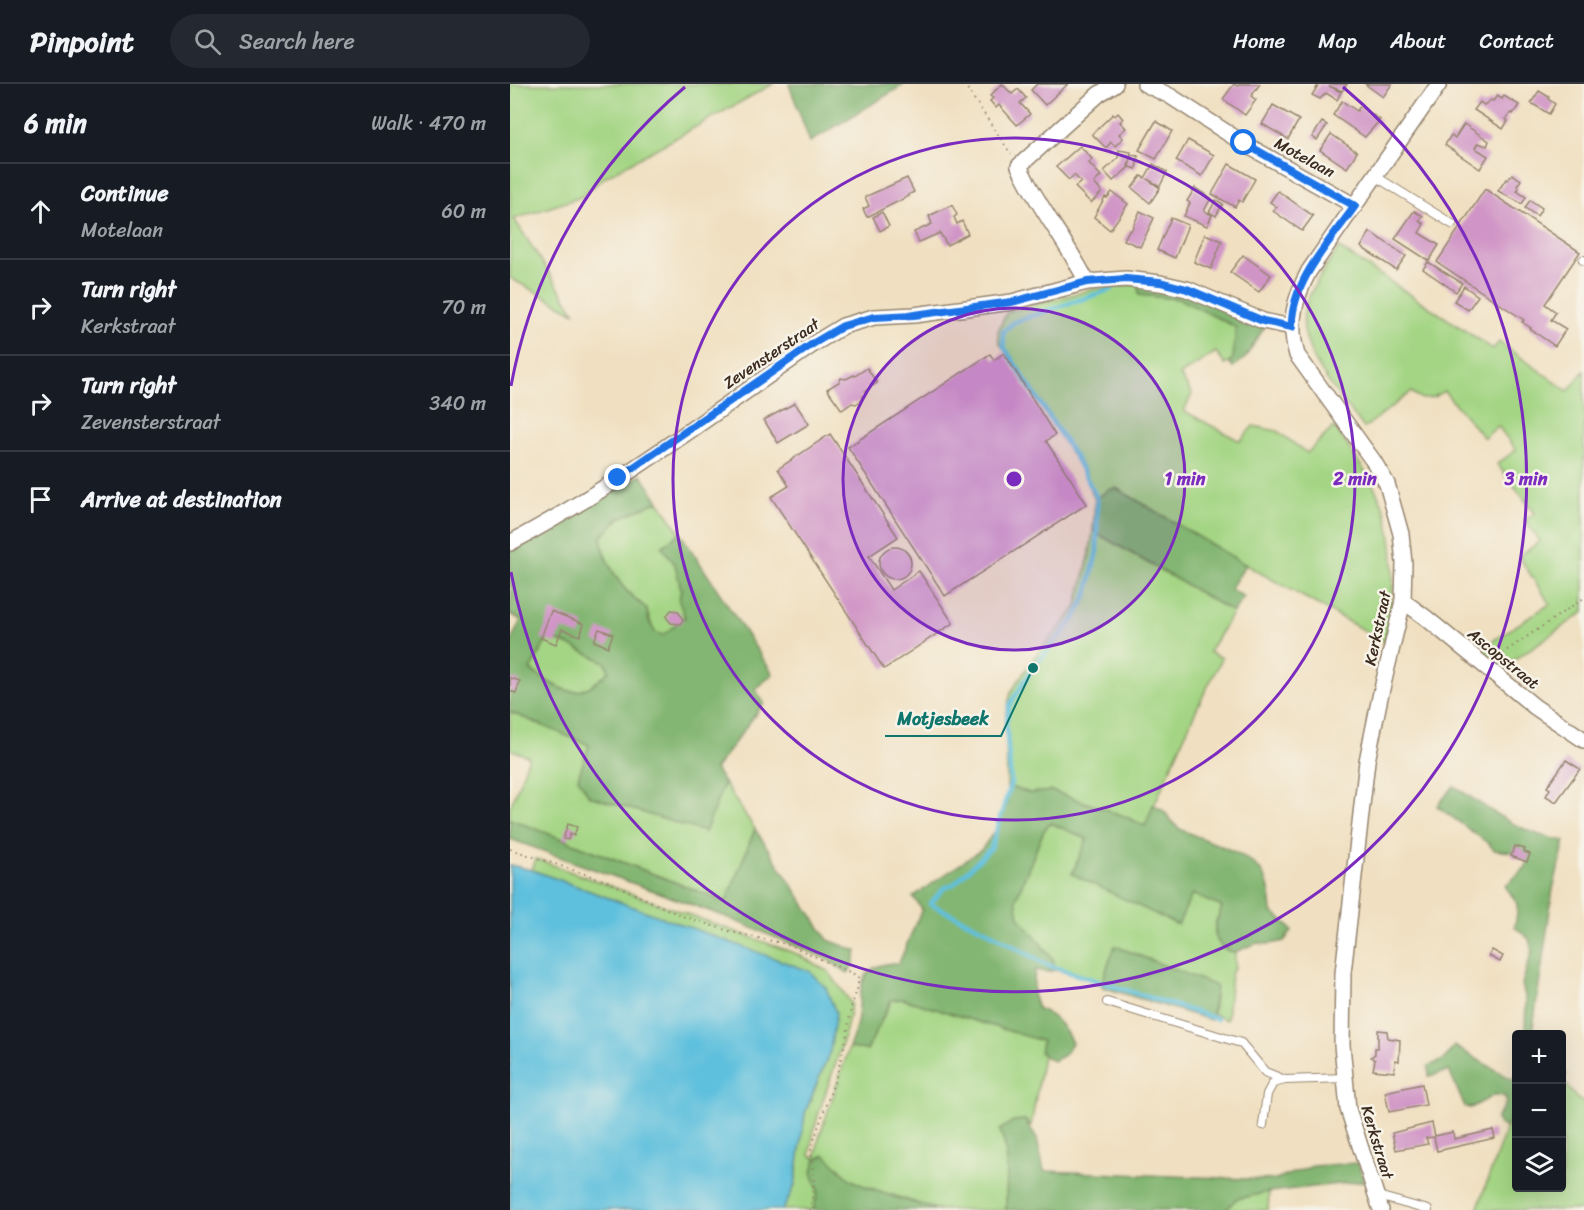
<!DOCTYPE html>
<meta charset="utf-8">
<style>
:root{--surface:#171b24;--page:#242831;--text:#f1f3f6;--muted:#9ea1a6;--line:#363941}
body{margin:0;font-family:Sriracha,sans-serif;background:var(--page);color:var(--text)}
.controls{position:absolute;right:18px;bottom:18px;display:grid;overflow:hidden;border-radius:6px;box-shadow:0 6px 24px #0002}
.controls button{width:54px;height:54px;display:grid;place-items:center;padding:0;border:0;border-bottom:2px solid var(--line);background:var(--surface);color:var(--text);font:30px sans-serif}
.stop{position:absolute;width:18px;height:18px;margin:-14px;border:4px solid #1a73e8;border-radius:50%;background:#fff}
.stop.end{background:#1a73e8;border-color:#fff;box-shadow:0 2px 6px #0008}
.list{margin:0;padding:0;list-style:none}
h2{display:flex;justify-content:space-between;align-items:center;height:78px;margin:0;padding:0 24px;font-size:26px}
h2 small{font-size:20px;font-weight:400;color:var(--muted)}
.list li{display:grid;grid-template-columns:39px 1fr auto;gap:18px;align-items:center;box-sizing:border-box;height:96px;padding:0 24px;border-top:2px solid var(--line)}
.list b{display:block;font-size:22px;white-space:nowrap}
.list p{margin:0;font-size:20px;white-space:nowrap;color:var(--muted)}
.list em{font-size:20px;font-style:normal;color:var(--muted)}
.icon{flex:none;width:33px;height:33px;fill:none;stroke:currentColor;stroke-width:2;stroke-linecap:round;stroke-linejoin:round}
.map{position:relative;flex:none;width:1074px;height:1126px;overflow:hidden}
header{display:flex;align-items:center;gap:36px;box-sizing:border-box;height:84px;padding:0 30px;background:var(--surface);border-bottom:2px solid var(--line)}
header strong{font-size:28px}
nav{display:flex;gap:33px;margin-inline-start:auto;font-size:21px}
.search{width:420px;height:54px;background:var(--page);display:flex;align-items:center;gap:15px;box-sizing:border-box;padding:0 21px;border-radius:33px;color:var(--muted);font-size:22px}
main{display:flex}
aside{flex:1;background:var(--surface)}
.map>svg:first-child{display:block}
</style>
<header>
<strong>Pinpoint</strong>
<div class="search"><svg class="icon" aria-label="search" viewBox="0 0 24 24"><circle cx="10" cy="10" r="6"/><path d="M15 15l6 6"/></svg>Search here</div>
<nav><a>Home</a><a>Map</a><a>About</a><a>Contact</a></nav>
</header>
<main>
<aside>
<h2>6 min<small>Walk · 470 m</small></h2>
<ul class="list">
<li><svg class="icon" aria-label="ahead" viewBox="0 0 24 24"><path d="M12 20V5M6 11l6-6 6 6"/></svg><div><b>Continue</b><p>Motelaan</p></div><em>60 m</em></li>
<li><svg class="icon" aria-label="right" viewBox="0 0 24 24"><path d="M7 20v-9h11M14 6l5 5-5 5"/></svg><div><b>Turn right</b><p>Kerkstraat</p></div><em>70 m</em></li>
<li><svg class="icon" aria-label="right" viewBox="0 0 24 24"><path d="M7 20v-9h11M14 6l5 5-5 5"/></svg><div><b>Turn right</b><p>Zevensterstraat</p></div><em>340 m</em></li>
<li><svg class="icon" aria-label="arrive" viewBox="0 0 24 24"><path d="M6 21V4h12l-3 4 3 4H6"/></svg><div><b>Arrive at destination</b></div></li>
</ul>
</aside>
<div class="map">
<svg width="1074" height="1126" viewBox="0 0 1074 1126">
<rect width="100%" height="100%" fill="#f7f3e8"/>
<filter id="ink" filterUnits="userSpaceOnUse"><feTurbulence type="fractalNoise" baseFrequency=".0167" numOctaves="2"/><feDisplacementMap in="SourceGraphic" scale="12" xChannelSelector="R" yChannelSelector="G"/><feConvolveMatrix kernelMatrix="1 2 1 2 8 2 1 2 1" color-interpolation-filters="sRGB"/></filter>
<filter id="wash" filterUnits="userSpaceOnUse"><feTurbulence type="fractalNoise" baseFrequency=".008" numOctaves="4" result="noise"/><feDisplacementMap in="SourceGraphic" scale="24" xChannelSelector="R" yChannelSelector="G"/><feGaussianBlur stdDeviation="1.35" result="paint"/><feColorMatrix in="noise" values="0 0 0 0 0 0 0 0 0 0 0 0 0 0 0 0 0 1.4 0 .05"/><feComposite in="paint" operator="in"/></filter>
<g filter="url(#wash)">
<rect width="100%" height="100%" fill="#f0e0c1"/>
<g fill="#a4d584" stroke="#708051" stroke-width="1.5">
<polygon points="0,0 263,0 95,93 71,113 4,135 65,229 0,194"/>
<path d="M829,164L983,265L989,258L1058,307L1074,287V528L989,586L968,566L1040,520L1009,473L1030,457L1015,437L1025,429L987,380L1006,366L988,342L974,354L934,307L924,313L912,315L901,308L854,344C829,310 778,260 798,215C806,197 818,180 829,164Z"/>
<path d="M628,200L629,211L670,215L726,243L723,275L715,281L706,268L670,291L682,310L674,327L730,357L743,342L767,347L797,369L824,343C841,367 859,390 871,417C888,456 885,517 875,558L736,481L606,404L598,406L585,416L571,385L489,258L488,247L497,228L584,205Z"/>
<polygon points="149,417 170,449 152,463 165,480 171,505 169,517 175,532 153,552 144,548 136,524 112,503 93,469 91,453 110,434"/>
<polygon points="583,447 723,528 699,568 712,574 687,624 635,742 614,732 542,707 520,709 497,702 496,630 501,608 523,575 566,524 579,473"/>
<path d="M38,554L57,560L95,578L99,587C66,619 56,609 20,586Z"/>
<polygon points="0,628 80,661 68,694 195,748 214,699 245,745 217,818 0,735 0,724 19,673 0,665"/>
<path d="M541,739L577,755L562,790L668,840L682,810L712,823C710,829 705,836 705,842C703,856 712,867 725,868V884L721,889L717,936L703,930L706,902L605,862L592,898L545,886L543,875L508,833L506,815L534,746Z"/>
<path d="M26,775L287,870L319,888L341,919C335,972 305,1019 300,1071L305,1074L309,1054L339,964L357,966L382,916L393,915L533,957L530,969L533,971L521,1042L515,1036L503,1037L490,1046L496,1065L497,1081L496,1126H428L352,1101L338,1094L329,1083L303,1088L308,1107L303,1126H273L285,1101L295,1029L320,967L298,887L22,786Z"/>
<polygon points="1052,985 1057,990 1053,996 1066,1014 1074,1019 1074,1126 967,1126 1006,1017 1006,1104 1052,1104"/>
<polygon points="759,1108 758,1126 716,1126 725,1115"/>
</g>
<g fill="#83b672" stroke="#5f7048" stroke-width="1.5" fill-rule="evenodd">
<polygon points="279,0 395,0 300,58"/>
<polygon points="628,200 661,204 755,242 735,274 723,283 719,278 723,275 726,243 670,215 629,211"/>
<path d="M131,391L149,417L110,434L91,453C95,482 112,507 136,524L139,537L145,548L153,551L175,533L169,517L171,505L165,480L152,463L170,449L263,590L245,605L254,619L205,685L214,699L195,748L79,712L68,694L79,661L0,628V559L11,536L0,530L2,503L0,502V467ZM38,554L57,560L95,578L99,587C66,619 56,609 20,586Z"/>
<polygon points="606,404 736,481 720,505 734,513 723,528 583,447 585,416 598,406"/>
<path d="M497,702L520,709L542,707L614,732L635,742L643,721C660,727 658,738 670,745C693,757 742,768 754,792C760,803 761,816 762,828L776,839L782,847L774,857L759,860L747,859L725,868L718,867L711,862L706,854L705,842L712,823L682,810L668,841L562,790L577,755L541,739L534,746L506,815L509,833L543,875L545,886L536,888L525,886L523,910L528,925C545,930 555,944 562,959L554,971L543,977L530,969L532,957L393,915L381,916L357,966L339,964C342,954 347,944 348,933C352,901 348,879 389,879L412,825L403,813L472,765L486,745L497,719Z"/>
<path d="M944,702C978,725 1012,751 1055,757L1043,805L1022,950H1015L1016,917L1012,900L1022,867L1019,855L1005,843C1008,819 1011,823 995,802L1016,783L1017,774L1002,768L984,766L979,760L927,722Z"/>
<polygon points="0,735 216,818 245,745 318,856 347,867 343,882 338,889 315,874 216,833 0,755"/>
<polygon points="605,862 706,902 701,936 592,903 592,898"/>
<polygon points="944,962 1003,996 1006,991 1006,1017 997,1044 989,1040 986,1035 997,1017 994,1012 984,1011 961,1024 955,1023 939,987 919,992 918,982 934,976"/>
<polygon points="515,1036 527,1055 534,1087 763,1096 803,1082 848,1079 854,1097 759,1108 726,1115 716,1126 496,1126 497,1081 496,1065 490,1046 503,1037"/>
<path d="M315,1071C324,1078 330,1087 339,1094C354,1106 407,1119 428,1126H303L308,1107L302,1088L306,1075Z"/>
</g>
<polygon fill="#5fc0dd" stroke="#4d757e" stroke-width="1.5" points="0,781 22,786 299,887 316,904 326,929 320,967 295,1029 285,1101 273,1126 0,1126"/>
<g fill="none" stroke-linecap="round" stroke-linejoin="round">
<polyline stroke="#5fc0dd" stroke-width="4.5" points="602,205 504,238 493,248 494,263 564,371 587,414 587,467 577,510 565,534 523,584 499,622 496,641 501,698 481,764 444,800 434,804 420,820 473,845 537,881 707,935"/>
</g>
<g id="blocks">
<g fill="#d095c6">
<polygon points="492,0 502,10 508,5 516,14 510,19 520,30 507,41 489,21 486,24 480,17 483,14 480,12"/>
<polygon points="527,0 558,0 535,21 521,6"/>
<polygon points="724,0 728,2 730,0 750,0 741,12 746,16 735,31 713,15"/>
<polygon points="809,0 837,0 832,7 819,2 831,8 827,16 816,9 810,15 802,11"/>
<polygon points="855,0 882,0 873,13"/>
<polygon points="1029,7 1039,13 1038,15 1045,20 1039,30 1021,19"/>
<polygon points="987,12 992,15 994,12 1009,21 1003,30 1001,29 996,35 998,37 993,45 964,26 970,18 974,21 981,16 983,17"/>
<polygon points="832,17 847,27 850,22 870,36 855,53 823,31"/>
<polygon points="763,21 789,36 778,55 752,40"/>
<polygon points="608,29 613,35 610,38 616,44 609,50 613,54 605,62 601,58 596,64 582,50 603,30 605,32"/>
<polygon points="646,37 662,47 646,75 629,66"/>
<polygon points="812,38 817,41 807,56 802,53"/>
<polygon points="954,40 979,57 977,62 968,59 965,64 978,72 970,85 935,61 941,51 945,54"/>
<polygon points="821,50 847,68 837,84 810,66"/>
<polygon points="678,56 704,71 692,92 666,77"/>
<polygon points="570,62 582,75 579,79 591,92 584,99 592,108 581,119 565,103 571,98 564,91 559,96 546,83"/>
<polygon points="609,66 621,68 618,84 603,97 594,87 608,74"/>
<polygon points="621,71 628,72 626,85 619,83"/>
<polygon points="643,80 657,88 650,102 637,95 650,104 640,119 622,104 631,92 635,94"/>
<polygon points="719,80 745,95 732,118 729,116 725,123 702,110"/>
<polygon points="1002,90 1011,96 1007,102 1009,104 1007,107 1016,113 1012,120 988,107 996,95 998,96"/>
<polygon points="397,94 404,108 398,111 399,112 357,133 353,125 359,122 355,113"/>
<polygon points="685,104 701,114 694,127 702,131 697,142 674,132 680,119 677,117"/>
<polygon points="975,105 1070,168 1035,220 1046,228 1041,236 1056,245 1045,262 1020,245 1021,244 1012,238 1014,236 927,178"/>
<polygon points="768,107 803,132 792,147 763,127 767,123 760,118"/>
<polygon points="602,108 618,120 600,146 584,133 595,113 597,114"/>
<polygon points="706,116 713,120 706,132 699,128"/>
<polygon points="1020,116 1032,124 1027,132 1015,124"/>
<polygon points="442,121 447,131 444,133 447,140 452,137 458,150 437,161 430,149 409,158 404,148 422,140 419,132"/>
<polygon points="630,127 644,134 630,163 614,156 619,146 621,147"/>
<polygon points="904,127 913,132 909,137 914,140 909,149 929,161 919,177 885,155"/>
<polygon points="372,128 379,142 370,147 363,133"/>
<polygon points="661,134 678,141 665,174 647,166"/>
<polygon points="860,148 896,172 886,186 851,163"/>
<polygon points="695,150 712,157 701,185 684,178"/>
<polygon points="733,171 761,191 749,208 720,188"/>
<polygon points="918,178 952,199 946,208 913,185"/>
<polygon points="954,202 968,212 958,226 944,217"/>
<polygon points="494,269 545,351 536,357 577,420 435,512 338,363 480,270 484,276"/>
<polygon points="357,284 367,299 355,307 357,309 353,312 352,316 346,320 342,319 332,326 317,305 329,298 331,294 336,295 344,291 345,292"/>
<polygon points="285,319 299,340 268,359 254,336"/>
<polygon points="320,350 388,453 359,472 381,506 409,487 443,539 374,585 261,413 279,402 268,385"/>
<circle cx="385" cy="479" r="16"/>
<polygon points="161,526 168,527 173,536 170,540 161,539 156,533"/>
<polygon points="41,527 74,540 70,552 52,545 46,560 31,554"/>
<polygon points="89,545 103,550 98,563 84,557"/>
<polygon points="0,594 10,597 6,609 0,607"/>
<polygon points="1056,676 1070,685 1046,718 1036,712 1040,705 1037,703"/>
<polygon points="58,740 67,743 64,752 60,750 58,756 53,755"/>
<polygon points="1005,762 1015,765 1014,768 1020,770 1017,778 1001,772"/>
<polygon points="982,866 993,872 990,878 979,872"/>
<polygon points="868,946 877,947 878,954 890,956 889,977 885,976 884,988 863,986 865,976 861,973 865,970 865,964 868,964"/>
<polygon points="912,1000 916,1021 879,1028 875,1008"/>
<polygon points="922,1039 925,1052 943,1048 944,1055 983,1046 985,1054 927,1067 924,1053 916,1054 918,1060 886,1066 882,1049"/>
</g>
</g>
</g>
<g filter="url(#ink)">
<use href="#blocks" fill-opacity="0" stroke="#968570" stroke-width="1.5"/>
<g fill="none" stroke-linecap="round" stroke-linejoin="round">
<defs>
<g id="service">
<polyline points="865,92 942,140"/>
<polyline points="1073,176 1074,176"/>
<polyline points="597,918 731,959 755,988 775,996 835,994"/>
<polyline points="753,1041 757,1010 763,999 775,996"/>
<polyline points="868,1112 918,1126"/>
</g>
<g id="minor">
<polyline points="635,0 660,12 733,59 845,122"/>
<path d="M577,198C557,158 528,123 509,82L589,10L605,0"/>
<path d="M0,459C107,402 205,328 305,259L333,242L364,233L404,231L502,218L577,198L616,195L650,199L677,205L753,237L782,243"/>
<polyline points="893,517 915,533 1025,623 1074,656"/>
<path d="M871,1126L838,1025L832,961L833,889L857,677L870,613L893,517L894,479L891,450L877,400L864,378L787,271C778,240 784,215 799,187L929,0"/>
</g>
</defs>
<use href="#service" stroke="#968570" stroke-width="10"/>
<use href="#minor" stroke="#968570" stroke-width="18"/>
<g stroke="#968570" stroke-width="2" stroke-dasharray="1.5 4.5" stroke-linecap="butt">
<polyline points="454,0 501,70"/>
<polyline points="987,573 1074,514"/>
<polyline points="0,765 99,798 172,832 222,848 280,861 348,892 348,903 341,923 337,951 327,990 301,1064 304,1099 300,1126"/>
</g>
<use href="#service" stroke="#fff" stroke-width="8"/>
<use href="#minor" stroke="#fff" stroke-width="15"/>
</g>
</g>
<g fill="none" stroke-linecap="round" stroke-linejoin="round" filter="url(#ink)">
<path stroke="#1a73e8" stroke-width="8" d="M108,394L304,259L333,242L364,233L404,231L502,218L577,198L616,195L650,198L677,205L753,237L782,243C780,199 821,156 845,122L734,59"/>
</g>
<circle cx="504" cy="395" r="171" fill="#7b2cbf" fill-opacity=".12"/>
<g fill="none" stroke="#7b2cbf" stroke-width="3">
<circle cx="504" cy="395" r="171"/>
<circle cx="504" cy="395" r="341"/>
<path d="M1 302A512 512 0 0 1 175 3M833 3A512 512 0 1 1 1 488"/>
</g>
<g text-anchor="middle" stroke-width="5" stroke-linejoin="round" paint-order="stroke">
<g font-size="16" fill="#3b2a1e" stroke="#f7f3e8">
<text transform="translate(795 73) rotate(29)" y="6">Motelaan</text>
<text transform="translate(261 269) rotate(-34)" y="6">Zevensterstraat</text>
<text transform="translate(867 544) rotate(-78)" y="6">Kerkstraat</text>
<text transform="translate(994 574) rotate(39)" y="6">Ascopstraat</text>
<text transform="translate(868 1058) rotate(73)" y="6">Kerkstraat</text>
</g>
</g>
<circle cx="504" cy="395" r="9" fill="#7b2cbf" stroke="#f7f3e8" stroke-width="3"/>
<g font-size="18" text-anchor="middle" font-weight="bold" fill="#7b2cbf" stroke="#f7f3e8" stroke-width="5" stroke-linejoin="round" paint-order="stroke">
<text x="675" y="401">1 min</text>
<text x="845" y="401">2 min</text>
<text x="1016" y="401">3 min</text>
</g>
<path fill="none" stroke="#0f766e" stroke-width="2" d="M523 584L491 652H375"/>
<circle fill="#0f766e" stroke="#f7f3e8" stroke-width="2" cx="523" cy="584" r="6"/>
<g font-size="18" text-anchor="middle" font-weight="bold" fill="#0f766e" stroke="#f7f3e8" stroke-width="5" stroke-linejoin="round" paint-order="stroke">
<text x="433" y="641">Motjesbeek</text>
</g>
</svg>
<div class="controls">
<button>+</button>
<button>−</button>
<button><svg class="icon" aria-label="layers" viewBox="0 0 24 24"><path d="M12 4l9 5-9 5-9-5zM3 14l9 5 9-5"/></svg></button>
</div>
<div class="stop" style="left:734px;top:59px"></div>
<div class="stop end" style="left:108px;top:394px"></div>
</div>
</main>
